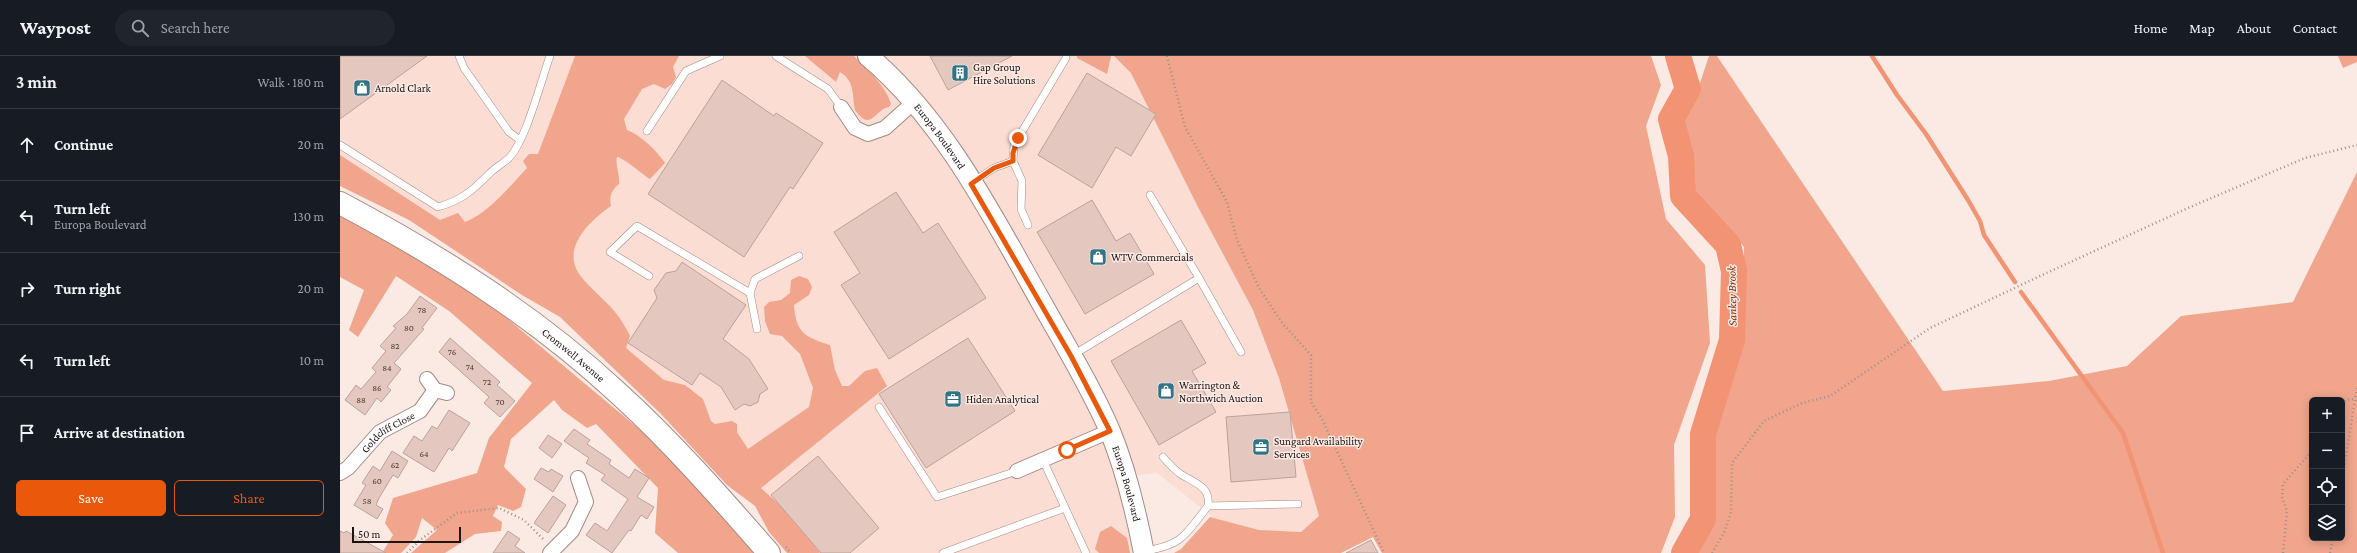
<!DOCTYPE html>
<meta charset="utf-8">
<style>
:root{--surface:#171b24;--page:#20242c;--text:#f1f3f6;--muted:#9ea1a6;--line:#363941;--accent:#ea580c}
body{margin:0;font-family:"Crimson Pro",serif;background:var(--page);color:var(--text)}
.controls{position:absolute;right:12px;bottom:12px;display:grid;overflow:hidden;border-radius:6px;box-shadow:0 2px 10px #0003}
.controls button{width:36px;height:36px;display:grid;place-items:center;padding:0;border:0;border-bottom:1px solid var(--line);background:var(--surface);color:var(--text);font:20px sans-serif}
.scale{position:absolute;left:12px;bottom:10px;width:109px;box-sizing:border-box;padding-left:4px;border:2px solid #1d1310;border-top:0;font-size:11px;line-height:14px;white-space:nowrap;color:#1d1310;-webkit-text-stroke:3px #fbe9e3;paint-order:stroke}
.stop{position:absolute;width:12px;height:12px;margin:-9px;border:3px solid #ea580c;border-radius:50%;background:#fff}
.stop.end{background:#ea580c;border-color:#fff;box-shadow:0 1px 4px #0008}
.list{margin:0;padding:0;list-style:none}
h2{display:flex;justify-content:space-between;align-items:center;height:52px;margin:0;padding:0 16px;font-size:17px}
h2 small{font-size:13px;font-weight:400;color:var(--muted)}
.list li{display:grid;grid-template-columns:26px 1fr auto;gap:12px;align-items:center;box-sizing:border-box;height:72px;padding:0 16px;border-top:1px solid var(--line)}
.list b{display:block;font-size:15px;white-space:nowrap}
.list p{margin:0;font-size:13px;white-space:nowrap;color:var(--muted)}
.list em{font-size:13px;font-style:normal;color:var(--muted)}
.actions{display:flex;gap:8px;padding:12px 16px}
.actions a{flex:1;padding:9px 0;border:1px solid var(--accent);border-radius:6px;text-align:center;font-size:14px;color:var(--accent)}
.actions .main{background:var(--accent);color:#fff}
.icon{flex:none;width:22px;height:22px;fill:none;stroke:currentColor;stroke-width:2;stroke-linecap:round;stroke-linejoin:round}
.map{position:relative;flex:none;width:2017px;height:497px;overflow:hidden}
header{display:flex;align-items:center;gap:24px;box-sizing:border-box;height:56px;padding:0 20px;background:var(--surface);border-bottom:1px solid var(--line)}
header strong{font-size:19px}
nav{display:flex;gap:22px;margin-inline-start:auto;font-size:14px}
.search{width:280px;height:36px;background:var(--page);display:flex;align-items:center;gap:10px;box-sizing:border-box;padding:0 14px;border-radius:22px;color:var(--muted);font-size:15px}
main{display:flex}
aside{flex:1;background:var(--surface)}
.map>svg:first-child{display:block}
</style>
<header>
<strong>Waypost</strong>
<div class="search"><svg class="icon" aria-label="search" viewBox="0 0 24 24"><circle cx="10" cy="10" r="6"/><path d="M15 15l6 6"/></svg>Search here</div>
<nav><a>Home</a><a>Map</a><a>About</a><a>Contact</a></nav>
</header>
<main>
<aside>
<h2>3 min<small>Walk · 180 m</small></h2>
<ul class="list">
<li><svg class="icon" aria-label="ahead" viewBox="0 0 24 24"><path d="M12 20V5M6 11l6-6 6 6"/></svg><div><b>Continue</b></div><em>20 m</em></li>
<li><svg class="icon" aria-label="left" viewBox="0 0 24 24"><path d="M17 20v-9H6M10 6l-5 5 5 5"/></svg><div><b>Turn left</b><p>Europa Boulevard</p></div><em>130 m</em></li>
<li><svg class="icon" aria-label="right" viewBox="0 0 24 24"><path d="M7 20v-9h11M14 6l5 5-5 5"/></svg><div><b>Turn right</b></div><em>20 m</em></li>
<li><svg class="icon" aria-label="left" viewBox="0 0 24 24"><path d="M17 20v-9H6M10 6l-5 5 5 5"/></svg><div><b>Turn left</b></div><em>10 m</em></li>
<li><svg class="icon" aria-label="arrive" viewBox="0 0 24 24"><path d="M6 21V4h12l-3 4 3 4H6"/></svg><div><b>Arrive at destination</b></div></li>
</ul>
<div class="actions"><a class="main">Save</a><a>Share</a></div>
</aside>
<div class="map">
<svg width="2017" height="497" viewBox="0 0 2017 497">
<rect width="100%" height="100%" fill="#fbe9e3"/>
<g fill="#fbddd4">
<polygon points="0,0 246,0 198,124 136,186 0,124"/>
<polygon points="342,0 796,0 936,277 1000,441 961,476 919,474 874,462 817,417 776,422 793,497 470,497 273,293 220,219 301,21"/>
</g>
<g fill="#f0a58c" fill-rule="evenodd">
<path d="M235,0H339L333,11L336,21L332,28L325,33L314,28L302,33L284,63L287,74C302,80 316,94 325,107L310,123C302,118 284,102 277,101C275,110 280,118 279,128C271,135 269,140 271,150C248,166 218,195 243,223C254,236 269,247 279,261C283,267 287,274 290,280L286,292L324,324L345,329L363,343L371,365L375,368L392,365L397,368V376L408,393L469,351L473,332L460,298L442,280L430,278L425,265L424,251L429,246L441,244L450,237L451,224L459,220L468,223L472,231L469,239L454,249C456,277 465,281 490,289L495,314L502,330H509L525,315L537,312L547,330L421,432L451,459L480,497H447L429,476L415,450L387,429L320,357L220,261L182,239L69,164L0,130V99L100,164L118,157L125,166C149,157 169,131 187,112L183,105L189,98H198Z"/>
<path d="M465,0H514C527,13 546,30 551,48L549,51C535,53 531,77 515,54C512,39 515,25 500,16L496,26Z"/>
<polygon points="737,0 771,0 767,18 737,2"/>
<polygon points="774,0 1311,0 1321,29 1306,70 1326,163 1365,209 1370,287 1334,389 1335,461 1321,497 1042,497 1033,481 1001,497 834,497 841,493 870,461 919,474 961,476 979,460 939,322 913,254 859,153 791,17"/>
<path d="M1369,0H1377L1603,335L1709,325L1787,310L1841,260L1953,246L2017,116V497H1357L1372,466L1374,375L1403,285L1404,191L1355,136L1343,61L1358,33ZM1972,344H2002V482H1972Z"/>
<polygon points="1998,0 2017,0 2017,6 2003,12"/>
<polygon points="0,157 84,203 151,249 317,388 419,497 338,497 315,477 318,432 256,368 247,372 222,354 214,344 171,383 164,411 186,433 181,451 173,455 158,449 153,460 162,466 161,475 135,478 105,497 71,497 97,474 82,462 76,481 61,497 42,497 53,479 45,467 53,442 137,417 149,382 192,327 109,255 56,220 18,281 9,274 24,234 0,221"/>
<polygon points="771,470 787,482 790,497 759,497 755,493 760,476"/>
</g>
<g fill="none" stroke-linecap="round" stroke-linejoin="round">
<g stroke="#f29374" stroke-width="4.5">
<polyline points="1532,0 1557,39 1586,78 1628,144 1640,165 1644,179 1675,226"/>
<polyline points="1681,236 1783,377 1823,497"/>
</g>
<polyline stroke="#f29374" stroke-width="26" points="1338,0 1348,33 1331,63 1341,100 1343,140 1388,189 1394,215 1392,284 1363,378 1363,463 1344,497"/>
</g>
<g fill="#e4c7be" stroke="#bda299">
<polygon points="0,0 87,0 0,63"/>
<polygon points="590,0 672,0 608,34"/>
<polygon points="747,17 816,58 791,100 776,91 752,132 698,99"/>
<polygon points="382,24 434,60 436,57 483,87 453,133 450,131 404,201 308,138"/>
<polygon points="556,136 583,177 598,167 646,242 549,303 501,229 520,217 494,176"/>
<polygon points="752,144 776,185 790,177 814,218 745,258 697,176"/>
<polygon points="342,206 406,249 383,283 409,303 428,333 420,338 418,346 410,350 404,348 395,354 381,331 360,317 352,329 288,287 317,242 314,234 326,217 336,215"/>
<polygon points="80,240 97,252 82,272 84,273 54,307 61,313 47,331 51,334 41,346 37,342 25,359 5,344 16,329 21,333 36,316 32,312 46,295 40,290 56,272 53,270 67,258"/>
<polygon points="841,264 866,307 852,315 876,356 819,389 771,305"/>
<polygon points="110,282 160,326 157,329 175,345 160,361 144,347 149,341 99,296"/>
<polygon points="628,282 675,355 586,412 539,338"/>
<polygon points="109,354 130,367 112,395 109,392 94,416 63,397 74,380 82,385 92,370 97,373"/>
<polygon points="950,356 956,421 891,426 886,361"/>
<polygon points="234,373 250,384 247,388 271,404 269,408 289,422 295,413 309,422 297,441 314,451 307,463 301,459 291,475 289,474 272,497 246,479 255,467 267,475 288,443 261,424 265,419 246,407 249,402 224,385"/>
<polygon points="208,379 222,388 212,402 199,392"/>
<polygon points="52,395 68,405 58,422 53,419 39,442 36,449 43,453 37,463 14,449 26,429 22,427 33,410 40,415"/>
<polygon points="478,400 539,472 510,497 481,497 431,439"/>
<polygon points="201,412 209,416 211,413 223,420 213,436 194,423"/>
<polygon points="213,440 226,449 208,477 194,467"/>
<polygon points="0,475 4,477 6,475 46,497 0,497"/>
<polygon points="168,475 180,483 175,490 185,497 153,497"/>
<polygon points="1031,484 1038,497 1006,497"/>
</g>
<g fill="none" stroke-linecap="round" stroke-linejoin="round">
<defs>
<g id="lane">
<polyline points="119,0 124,12 169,76 180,84"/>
<polyline points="436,0 488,33 501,51"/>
<polyline points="307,75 346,15 380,0"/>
<path d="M0,89L98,151C122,144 132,135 149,118C155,112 162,108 168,103C186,86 201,24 210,0"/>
<polyline points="633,126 654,112 673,105"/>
<polyline points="688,169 681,153 682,125 673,105 674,89 726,2"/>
<polyline points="309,220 270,196 297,170 410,237"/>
<polyline points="859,222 901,296"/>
<polyline points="417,273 410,237 415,223 459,200"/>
<polyline points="733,299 859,222 810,139"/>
<polyline points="539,351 597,441 677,415"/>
<path d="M823,401C829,408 834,414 842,419C855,427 871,431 868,450"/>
<polyline points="703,404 746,497"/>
<path d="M805,495C843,489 845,479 868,450L958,448"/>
<polyline points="603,497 725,452"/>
</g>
<g id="street">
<polyline points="501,51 515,72 528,78 545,72 574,46"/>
<polyline points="87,323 95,334 107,337"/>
<polyline points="677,415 770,375"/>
<path id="s1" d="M0,417L8,412L40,376L80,355L95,334"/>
<polyline points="210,497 232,475 246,446 238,422"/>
</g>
<g id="secondary">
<path id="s2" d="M528,0C604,64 652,159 700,244C724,287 750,329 770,375C786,414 796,456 804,497"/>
</g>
<g id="primary">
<path id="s3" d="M0,147C100,200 195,260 278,337C332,386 381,442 429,497"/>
</g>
</defs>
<use href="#lane" stroke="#a58a82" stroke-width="8"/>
<use href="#street" stroke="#a58a82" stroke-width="16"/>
<use href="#secondary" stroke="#a58a82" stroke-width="22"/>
<use href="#primary" stroke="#a58a82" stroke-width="24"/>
<g stroke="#9f918c" stroke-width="2.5" stroke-dasharray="1 3" stroke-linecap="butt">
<polyline points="827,0 845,71 887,146 897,184 919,232 943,268 971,299 971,346 982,363 1044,497"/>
<polyline points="2002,348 2005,344 2015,343"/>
<polyline points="2002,424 2017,332"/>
<polyline points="446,491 451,497"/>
<polyline points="67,497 80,484 117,457 159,452 184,464 204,484"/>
<polyline points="1372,497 1384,477 1391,456 1392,407 1424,365 1462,347 1490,340 1590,272 1700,220 1848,152 1965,102 2017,89"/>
<polyline points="1943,497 1947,455 1942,441 1943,428 1972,395"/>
<polyline points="1990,497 1993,482"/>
</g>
<use href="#lane" stroke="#fff" stroke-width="7"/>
<use href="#street" stroke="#fff" stroke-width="14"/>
<use href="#secondary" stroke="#fff" stroke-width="20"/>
<use href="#primary" stroke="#fff" stroke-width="22"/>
</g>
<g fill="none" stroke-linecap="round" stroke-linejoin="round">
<polyline stroke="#ea580c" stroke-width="5" points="678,82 673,97 673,105 654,112 631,128 731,300 770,375 727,394"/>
</g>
<defs>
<symbol id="building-square" viewBox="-11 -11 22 22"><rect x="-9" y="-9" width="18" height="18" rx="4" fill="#327486" stroke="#fbe9e3"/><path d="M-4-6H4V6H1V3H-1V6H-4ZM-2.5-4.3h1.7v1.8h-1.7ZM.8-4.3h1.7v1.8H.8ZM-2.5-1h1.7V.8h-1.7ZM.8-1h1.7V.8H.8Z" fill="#fff"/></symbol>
<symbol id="shop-square" viewBox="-11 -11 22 22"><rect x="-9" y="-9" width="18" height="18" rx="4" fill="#327486" stroke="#fbe9e3"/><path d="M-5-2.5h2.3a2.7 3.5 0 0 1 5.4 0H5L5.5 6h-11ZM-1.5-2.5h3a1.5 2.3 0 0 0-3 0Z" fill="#fff"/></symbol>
<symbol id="office-square" viewBox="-11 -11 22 22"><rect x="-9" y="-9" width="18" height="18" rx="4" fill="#327486" stroke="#fbe9e3"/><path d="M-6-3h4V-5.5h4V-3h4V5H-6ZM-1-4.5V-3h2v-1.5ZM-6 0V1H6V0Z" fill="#fff"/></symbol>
</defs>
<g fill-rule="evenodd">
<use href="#building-square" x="610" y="7" width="20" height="20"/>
<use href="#shop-square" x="12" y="22" width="20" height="20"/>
<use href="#shop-square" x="748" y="191" width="20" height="20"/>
<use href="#shop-square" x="816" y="325" width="20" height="20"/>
<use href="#office-square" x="603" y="333" width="20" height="20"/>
<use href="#office-square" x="911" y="381" width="20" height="20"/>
</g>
<g text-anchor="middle" stroke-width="3" stroke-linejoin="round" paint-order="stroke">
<g font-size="9" fill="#4f403c">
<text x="82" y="257">78</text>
<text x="69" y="275">80</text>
<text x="55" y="293">82</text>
<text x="112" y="299">76</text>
<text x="130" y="314">74</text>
<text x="47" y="315">84</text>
<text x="147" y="329">72</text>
<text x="37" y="335">86</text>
<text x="21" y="347">88</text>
<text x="160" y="349">70</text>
<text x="84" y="401">64</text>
<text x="55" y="412">62</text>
<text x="37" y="428">60</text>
<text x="27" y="448">58</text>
</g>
<g font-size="11" fill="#1d1310" stroke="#fbe9e3" text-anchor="start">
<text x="633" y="15">Gap Group<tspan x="633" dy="13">Hire Solutions</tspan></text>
<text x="35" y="36">Arnold Clark</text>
<text x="771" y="205">WTV Commercials</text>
<text x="839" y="333">Warrington &amp;<tspan x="839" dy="13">Northwich Auction</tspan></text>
<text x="626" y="347">Hiden Analytical</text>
<text x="934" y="389">Sungard Availability<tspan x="934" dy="13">Services</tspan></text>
</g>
<g font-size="11" fill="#1d1310" stroke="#fbe9e3">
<text dy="4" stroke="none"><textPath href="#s2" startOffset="108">Europa Boulevard</textPath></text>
<text dy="4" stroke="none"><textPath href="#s3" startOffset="279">Cromwell Avenue</textPath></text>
<text dy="4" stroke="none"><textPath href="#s1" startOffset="64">Goldcliff Close</textPath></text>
<text dy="4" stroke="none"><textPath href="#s2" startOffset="504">Europa Boulevard</textPath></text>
</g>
<g font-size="12" font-style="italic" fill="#7f2c0c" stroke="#fbe9e3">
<text transform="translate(1392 240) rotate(-91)" y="4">Sankey Brook</text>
</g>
</g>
</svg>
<div class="controls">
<button>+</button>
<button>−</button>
<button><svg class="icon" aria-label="locate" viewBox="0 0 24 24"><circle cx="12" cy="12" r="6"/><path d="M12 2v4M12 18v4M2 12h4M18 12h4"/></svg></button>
<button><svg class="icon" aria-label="layers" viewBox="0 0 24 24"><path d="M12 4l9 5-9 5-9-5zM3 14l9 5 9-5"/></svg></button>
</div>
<div class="scale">50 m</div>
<div class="stop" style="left:727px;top:394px"></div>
<div class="stop end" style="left:678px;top:82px"></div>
</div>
</main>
